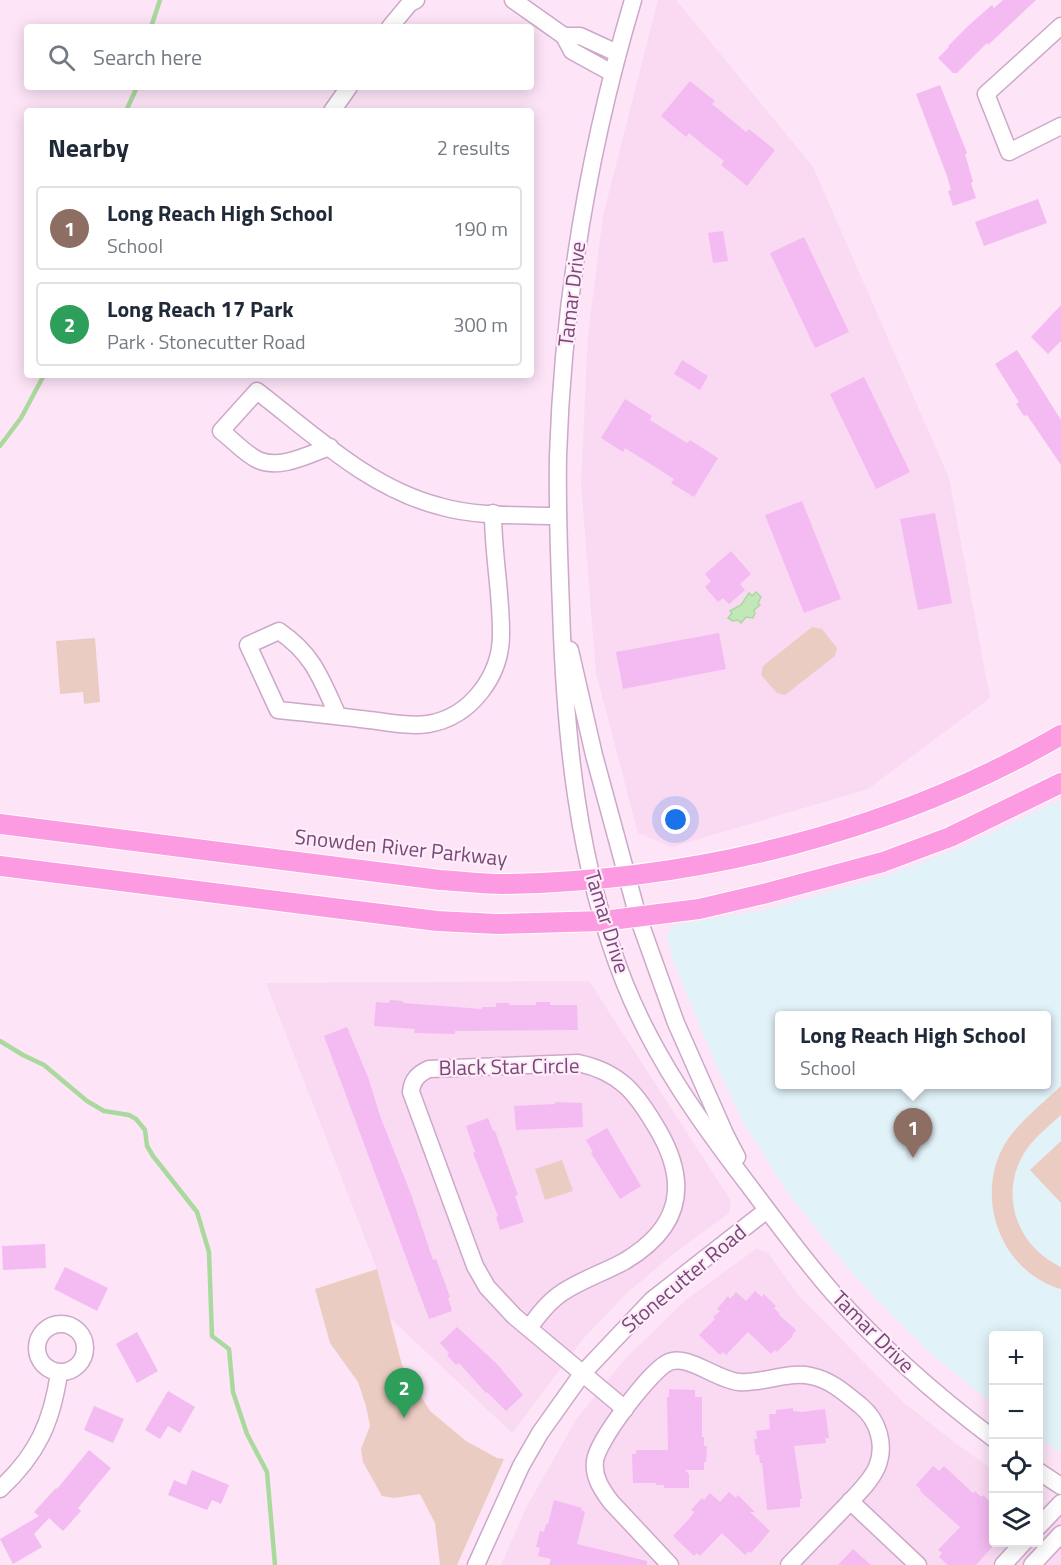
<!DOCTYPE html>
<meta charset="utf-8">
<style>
:root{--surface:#fff;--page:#f2f2f3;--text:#1f2937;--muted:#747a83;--line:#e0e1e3;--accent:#0b8043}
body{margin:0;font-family:"Titillium Web",sans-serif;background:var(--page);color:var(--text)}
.controls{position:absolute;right:18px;bottom:18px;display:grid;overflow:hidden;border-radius:6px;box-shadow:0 3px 15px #0003}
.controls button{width:54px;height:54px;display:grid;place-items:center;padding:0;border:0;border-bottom:2px solid var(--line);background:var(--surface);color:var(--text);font:30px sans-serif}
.you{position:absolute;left:676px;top:820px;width:21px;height:21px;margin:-15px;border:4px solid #fff;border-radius:50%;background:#1a73e8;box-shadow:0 0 0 9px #1a73e833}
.badge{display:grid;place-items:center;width:39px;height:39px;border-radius:50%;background:var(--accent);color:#fff;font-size:20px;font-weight:700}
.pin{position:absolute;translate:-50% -50px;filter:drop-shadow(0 2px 3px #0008)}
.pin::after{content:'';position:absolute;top:32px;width:21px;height:18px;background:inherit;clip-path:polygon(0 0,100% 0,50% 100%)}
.popup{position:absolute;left:775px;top:1011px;width:276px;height:78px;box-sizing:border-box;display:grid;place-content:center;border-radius:6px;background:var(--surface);filter:drop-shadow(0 2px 4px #0005);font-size:20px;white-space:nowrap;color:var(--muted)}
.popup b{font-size:22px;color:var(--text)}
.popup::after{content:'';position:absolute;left:50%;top:100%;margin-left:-12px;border:12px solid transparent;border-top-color:var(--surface)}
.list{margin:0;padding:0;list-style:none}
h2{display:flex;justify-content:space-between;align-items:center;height:78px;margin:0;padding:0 24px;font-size:26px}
h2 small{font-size:20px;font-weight:400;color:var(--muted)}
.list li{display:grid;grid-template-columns:39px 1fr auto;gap:18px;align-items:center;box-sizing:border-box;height:84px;margin:0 12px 12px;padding:0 12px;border:2px solid var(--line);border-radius:6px}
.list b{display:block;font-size:22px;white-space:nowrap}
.list p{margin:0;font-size:20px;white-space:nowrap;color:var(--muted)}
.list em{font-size:20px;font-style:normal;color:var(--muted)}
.icon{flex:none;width:33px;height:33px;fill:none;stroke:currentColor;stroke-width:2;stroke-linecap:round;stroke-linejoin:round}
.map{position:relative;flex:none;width:1061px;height:1565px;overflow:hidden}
.search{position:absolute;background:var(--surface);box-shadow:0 3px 15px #0003;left:24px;top:24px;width:510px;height:66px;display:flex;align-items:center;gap:15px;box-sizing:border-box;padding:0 21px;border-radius:6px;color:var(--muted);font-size:22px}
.panel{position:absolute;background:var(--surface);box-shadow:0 3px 15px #0003;left:24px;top:108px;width:510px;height:270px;border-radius:6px}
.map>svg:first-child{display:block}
</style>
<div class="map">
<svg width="1061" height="1565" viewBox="0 0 1061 1565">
<rect width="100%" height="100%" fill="#fde4f7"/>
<g fill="#fad9f3">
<polygon points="658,0 676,0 813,167 949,478 990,698 868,789 672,847 638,833 596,673 581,483 588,336 603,216"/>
<polygon points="589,981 731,1201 729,1213 672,1255 627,1293 583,1339 512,1433 389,1317 377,1269 266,983"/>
<polygon points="756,1249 767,1252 800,1297 903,1402 954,1442 993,1470 994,1542 1038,1542 1039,1501 1061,1518 1061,1565 501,1565 526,1508 577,1418 627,1357 687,1299"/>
</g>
<path fill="#e1f2f9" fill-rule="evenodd" d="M1061,800V1453L1039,1438L1038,1336H994L993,1404L936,1358L892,1315L852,1273L787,1192L744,1123L718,1069L674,963L668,943L667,934L674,925L765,910L886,876L955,850ZM780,1016H1046V1084H780Z"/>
<g fill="#ebccc2">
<polygon points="812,627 822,629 837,648 835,656 785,695 777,693 761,675 763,666"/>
<polygon points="95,638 100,702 84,704 83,692 60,694 56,641"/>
<path d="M1061,1086V1115C1048,1127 1032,1139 1023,1155C999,1197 1018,1247 1061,1267V1289C1000,1272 973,1195 1006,1142C1020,1121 1042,1104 1061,1086Z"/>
<polygon points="1061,1141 1061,1203 1030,1170"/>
<polygon points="562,1160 573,1191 545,1200 535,1169"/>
<polygon points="377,1269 402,1365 430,1411 466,1441 497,1458 504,1459 457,1565 440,1565 435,1523 420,1494 394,1498 382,1496 363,1462 361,1449 370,1426 366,1406 358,1382 330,1343 315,1289"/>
</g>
<polygon fill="#c2e7b8" stroke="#aad99e" stroke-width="1.5" points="756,592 761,597 758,603 760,605 754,610 755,613 753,618 746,617 741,623 738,620 733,621 728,618 732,613 730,611 741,605 749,593 752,596"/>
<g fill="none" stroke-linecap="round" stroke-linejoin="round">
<g stroke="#aad99e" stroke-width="4.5">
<polyline points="151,27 160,0"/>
<polyline points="126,111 137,87"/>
<polyline points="0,446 21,418 44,375"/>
<polyline points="0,1041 23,1055 44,1065 87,1101 104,1111 129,1115 136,1119 145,1130 147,1146 153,1156 197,1212 209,1252 212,1336 229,1349 233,1392 247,1434 267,1472 275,1565"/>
</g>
</g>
<g fill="#f3bbf1">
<polygon points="1003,0 1036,0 988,45 987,43 957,73 953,73 938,58 949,47 948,46 969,25 992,5 994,8"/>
<polygon points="690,81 715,101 712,104 746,132 749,129 775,150 747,186 721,165 724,161 706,147 689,133 686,137 661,116"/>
<polygon points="940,85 967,153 965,154 973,182 971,183 976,198 953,206 948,191 951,190 947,176 916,94"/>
<polygon points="1038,199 1047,223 984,246 975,222"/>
<polygon points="723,231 728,261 713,263 708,233"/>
<polygon points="804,237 849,332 815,348 770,253"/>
<polygon points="1061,305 1061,341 1048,354 1031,337"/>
<polygon points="1017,350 1061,420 1061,465 1027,415 1024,416 1016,404 1019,402 995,364"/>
<polygon points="682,360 708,376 700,390 674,374"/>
<polygon points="864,377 910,472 876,489 830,394"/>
<polygon points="625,399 652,416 650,420 687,443 690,440 718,458 694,497 671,483 674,479 625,448 623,452 601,438"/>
<polygon points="802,501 841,599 804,613 765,515"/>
<polygon points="935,513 952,603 918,610 900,519"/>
<polygon points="731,551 751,574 740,584 745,590 729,604 723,598 718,602 705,587 711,581 705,574"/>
<polygon points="719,633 726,669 623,689 616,652"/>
<polygon points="390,1000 403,1001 403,1003 482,1009 482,1007 496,1007 496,1003 509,1003 509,1005 536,1005 536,1002 550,1002 550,1005 577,1005 578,1030 455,1031 455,1034 414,1033 415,1029 374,1026 376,1002 389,1003"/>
<polygon points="347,1027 368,1077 380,1116 411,1194 433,1260 436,1259 450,1297 448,1298 452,1311 429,1319 324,1036"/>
<polygon points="555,1102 582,1103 583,1127 516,1130 514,1106 555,1104"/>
<polygon points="488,1118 493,1131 495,1131 518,1195 515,1196 524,1222 500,1230 496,1217 498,1216 473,1153 475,1152 466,1126"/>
<polygon points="607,1128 641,1186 620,1199 591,1153 593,1152 586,1140"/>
<polygon points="45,1244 46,1268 3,1270 2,1246"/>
<polygon points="65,1267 108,1288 97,1311 54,1289"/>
<polygon points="755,1291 762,1297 764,1294 776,1306 774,1308 780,1314 779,1315 796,1330 792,1335 793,1336 777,1352 775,1350 771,1354 748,1332 726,1355 723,1352 720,1355 699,1335 715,1319 713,1317 720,1311 717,1309 728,1296 730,1299 736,1292 746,1301"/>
<polygon points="457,1327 497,1364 523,1395 506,1411 487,1392 486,1393 459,1363 456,1365 447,1355 449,1353 440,1343"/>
<polygon points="137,1332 158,1371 137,1383 116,1344"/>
<polygon points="669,1389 695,1390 695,1397 702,1397 702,1437 704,1437 704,1446 707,1446 706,1462 704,1462 704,1470 685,1470 689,1474 689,1488 664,1488 664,1485 656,1485 656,1483 633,1483 632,1454 636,1454 636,1450 668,1450 667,1397 669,1397"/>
<polygon points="168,1391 195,1407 180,1433 168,1426 160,1439 145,1430"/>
<polygon points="94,1406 124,1419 113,1443 84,1430"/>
<polygon points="793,1408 793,1411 802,1412 825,1409 829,1438 825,1438 826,1443 794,1446 802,1499 800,1499 800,1507 767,1510 762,1463 760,1463 759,1455 756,1455 754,1439 757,1439 756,1431 770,1429 769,1414 776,1414 776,1410"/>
<polygon points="89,1450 111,1468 78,1508 81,1511 63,1531 49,1518 34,1534 42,1547 13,1564 0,1539 39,1516 34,1512 56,1488 57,1489"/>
<polygon points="933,1466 939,1471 944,1466 973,1493 975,1491 981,1497 983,1495 993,1505 993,1546 976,1565 948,1565 939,1557 942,1553 938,1550 960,1527 920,1491 921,1490 916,1485"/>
<polygon points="192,1470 229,1485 221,1504 212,1500 207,1510 168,1495 174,1480 186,1485"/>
<polygon points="729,1492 736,1498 738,1495 755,1512 750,1512 770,1531 751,1553 749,1551 745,1555 722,1533 700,1556 697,1553 694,1556 673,1536 689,1519 694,1512 691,1510 702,1498 704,1500 710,1493 720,1502"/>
<polygon points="554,1500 582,1508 581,1510 585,1512 577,1544 647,1561 647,1565 549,1565 551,1559 538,1556 540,1548 536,1547 540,1531 544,1532 546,1524 548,1524"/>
<polygon points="853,1549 871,1565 838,1565"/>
</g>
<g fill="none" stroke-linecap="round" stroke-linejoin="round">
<defs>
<g id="minor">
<polyline points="513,0 564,36"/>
<path d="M633,0C589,148 563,301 558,456C557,507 559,557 561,608C565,735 577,864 625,984C655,1059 701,1123 750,1187C777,1223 804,1260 834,1294C882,1348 936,1395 994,1439"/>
<polyline points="1061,26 986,94 1009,152 1061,126"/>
<polyline points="390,27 410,3 416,0"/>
<polyline points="612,73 572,51 564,36 580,36 617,53"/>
<polyline points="332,111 349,87"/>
<path d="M330,447C309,454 281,470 258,460C245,454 233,440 221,431L257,391C313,434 369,488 439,506C476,517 519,515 558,516"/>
<polyline points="570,650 594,755 638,917 676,1023 726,1136 737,1157"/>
<path d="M338,716C321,679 314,655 279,631L248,645L278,710C308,713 338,716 369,720C388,722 409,727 428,724C471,717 502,675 501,632C501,592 493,553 493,513"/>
<circle cx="61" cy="1348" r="24"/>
<path d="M529,1328C539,1314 549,1301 563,1292C583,1279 605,1272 625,1261C680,1228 690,1185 658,1130C637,1094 621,1072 578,1063L429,1069C418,1074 412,1080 411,1092L475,1266L487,1287L514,1316L625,1409"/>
<polyline points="1038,1471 1061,1486"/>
<path d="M0,1489C37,1455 52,1422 59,1373"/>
<polyline points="850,1501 918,1565"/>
<polyline points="1038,1527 1061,1503"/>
<polyline points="476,1565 521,1466 540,1433 582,1374 652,1300 767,1210"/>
<path d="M670,1565L611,1502C602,1490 593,1477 595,1461C597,1441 649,1373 667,1363C686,1352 716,1380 739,1382C762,1384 787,1371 811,1376C831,1380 845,1393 861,1406C878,1420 886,1445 877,1467C870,1483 854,1497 843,1509C825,1528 807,1546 789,1565"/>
<polyline points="1003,1565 1024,1542"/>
<polyline points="1032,1565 1061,1534"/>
</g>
<g id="major">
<path d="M0,824L440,880C461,881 482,884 503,884C696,881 894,832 1061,735"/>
<polyline points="0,866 437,921 497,924 603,921 699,909 763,894 883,862 950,837 1061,783"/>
</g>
</defs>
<use href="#minor" stroke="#cca8c9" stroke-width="19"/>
<use href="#major" stroke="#fff" stroke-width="22"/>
<use href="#minor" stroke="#fff" stroke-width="16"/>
<use href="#major" stroke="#fd9be2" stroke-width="20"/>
</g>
<g text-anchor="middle" stroke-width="4.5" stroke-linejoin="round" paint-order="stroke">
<g font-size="21" fill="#764976" stroke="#ffebfa">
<text transform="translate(572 294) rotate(-83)" y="7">Tamar Drive</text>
<text transform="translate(401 848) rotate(6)" y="7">Snowden River Parkway</text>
<text transform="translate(607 922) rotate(73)" y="7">Tamar Drive</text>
<text transform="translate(509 1067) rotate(-1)" y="7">Black Star Circle</text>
<text transform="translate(684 1279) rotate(-40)" y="7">Stonecutter Road</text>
<text transform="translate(873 1332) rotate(45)" y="7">Tamar Drive</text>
</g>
</g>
</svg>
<div class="controls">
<button>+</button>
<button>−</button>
<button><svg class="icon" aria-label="locate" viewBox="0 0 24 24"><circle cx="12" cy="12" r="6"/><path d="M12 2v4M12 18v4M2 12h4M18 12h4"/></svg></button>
<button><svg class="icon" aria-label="layers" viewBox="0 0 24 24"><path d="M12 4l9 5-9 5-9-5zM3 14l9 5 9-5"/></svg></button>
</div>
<div class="you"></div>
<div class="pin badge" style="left:913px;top:1158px;background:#8d6e63">1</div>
<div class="popup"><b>Long Reach High School</b>School</div>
<div class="pin badge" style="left:404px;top:1418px;background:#2e9e5b">2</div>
<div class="search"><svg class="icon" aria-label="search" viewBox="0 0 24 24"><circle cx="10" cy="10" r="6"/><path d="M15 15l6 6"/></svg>Search here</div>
<section class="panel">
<h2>Nearby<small>2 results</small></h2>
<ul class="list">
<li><span class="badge" style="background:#8d6e63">1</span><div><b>Long Reach High School</b><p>School</p></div><em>190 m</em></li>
<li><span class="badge" style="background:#2e9e5b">2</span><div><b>Long Reach 17 Park</b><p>Park · Stonecutter Road</p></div><em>300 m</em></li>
</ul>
</section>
</div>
